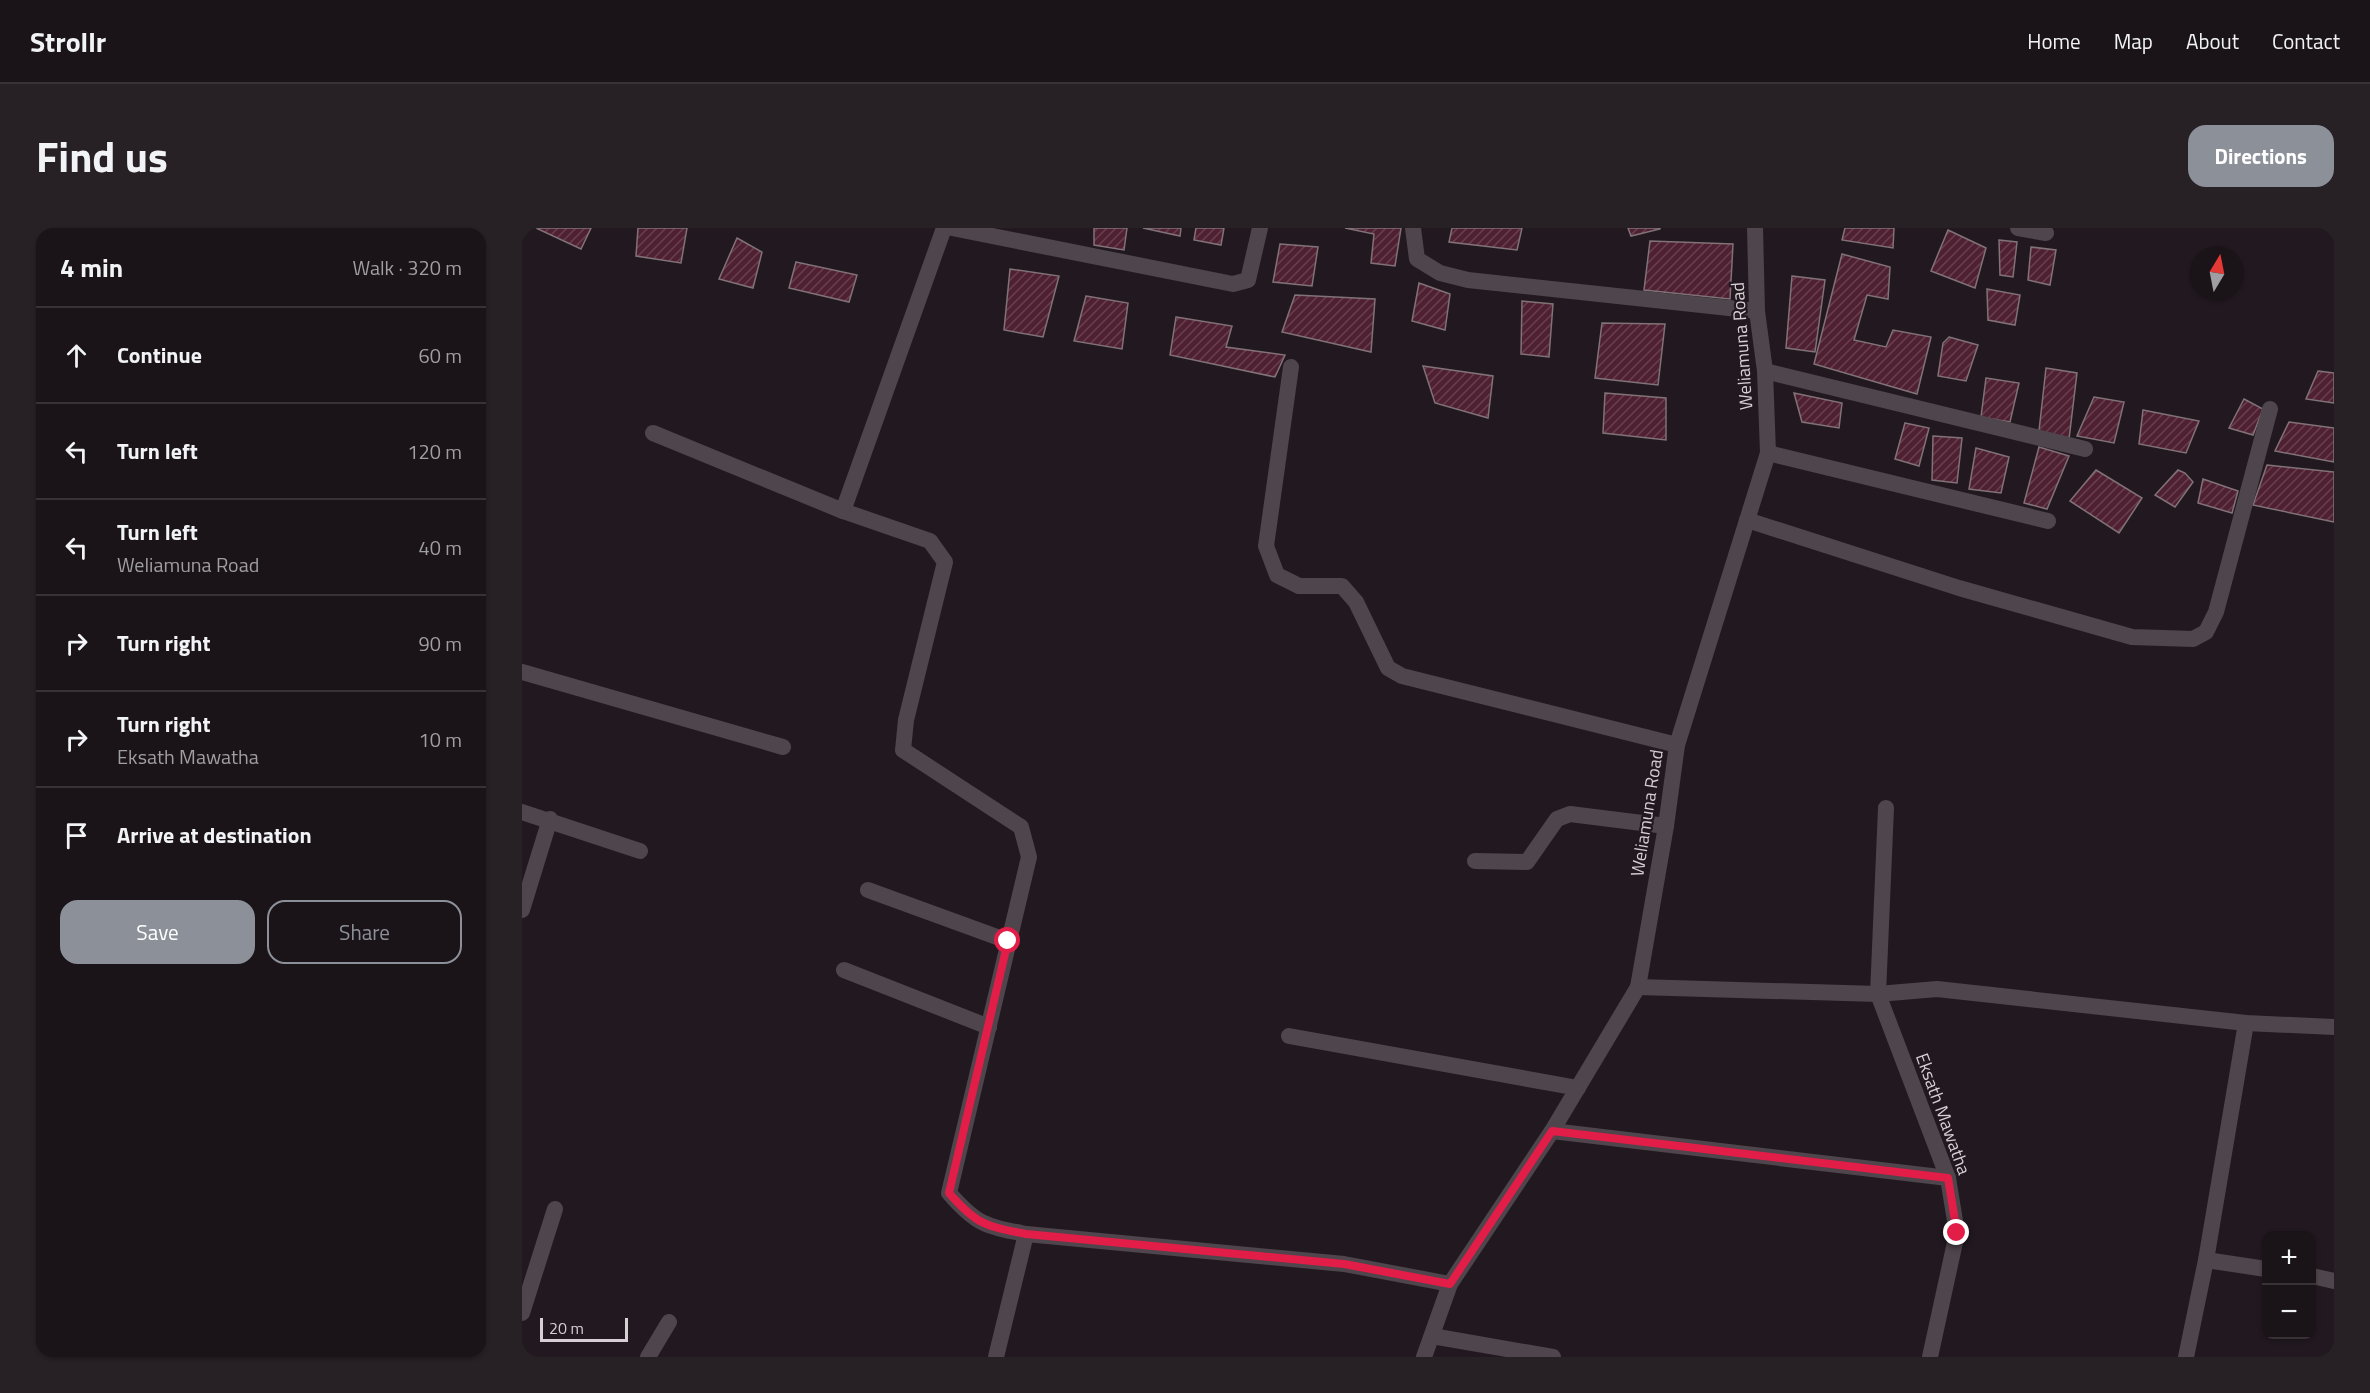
<!DOCTYPE html>
<meta charset="utf-8">
<style>
:root{--surface:#1a1318;--page:#272025;--text:#f1f3f6;--muted:#9f9ea2;--line:#383237;--accent:#8c9099}
body{margin:0;font-family:"Titillium Web",sans-serif;background:var(--page);color:var(--text)}
.controls{position:absolute;right:18px;bottom:18px;display:grid;overflow:hidden;border-radius:12px;box-shadow:0 2px 4px #0004}
.controls button{width:54px;height:54px;display:grid;place-items:center;padding:0;border:0;border-bottom:2px solid var(--line);background:var(--surface);color:var(--text);font:30px sans-serif}
.compass{position:absolute;left:1668px;top:18px;width:54px;height:54px;border-radius:50%;background:var(--surface);box-shadow:0 2px 4px #0004;rotate:10deg}
.scale{position:absolute;left:18px;bottom:15px;width:88px;box-sizing:border-box;padding-left:6px;border:3px solid #d6cfd4;border-top:0;font-size:16px;line-height:21px;white-space:nowrap;color:#d6cfd4;-webkit-text-stroke:4px #221920;paint-order:stroke}
.stop{position:absolute;width:18px;height:18px;margin:-14px;border:4px solid #e11d48;border-radius:50%;background:#fff}
.stop.end{background:#e11d48;border-color:#fff;box-shadow:0 2px 6px #0008}
.list{margin:0;padding:0;list-style:none}
h2{display:flex;justify-content:space-between;align-items:center;height:78px;margin:0;padding:0 24px;font-size:26px}
h2 small{font-size:20px;font-weight:400;color:var(--muted)}
.list li{display:grid;grid-template-columns:39px 1fr auto;gap:18px;align-items:center;box-sizing:border-box;height:96px;padding:0 24px;border-top:2px solid var(--line)}
.list b{display:block;font-size:22px;white-space:nowrap}
.list p{margin:0;font-size:20px;white-space:nowrap;color:var(--muted)}
.list em{font-size:20px;font-style:normal;color:var(--muted)}
.actions{display:flex;gap:12px;padding:18px 24px}
.actions a{flex:1;padding:14px 0;border:2px solid var(--accent);border-radius:18px;text-align:center;font-size:21px;color:var(--accent)}
.actions .main{background:var(--accent);color:#fff}
.icon{flex:none;width:33px;height:33px;fill:none;stroke:currentColor;stroke-width:2;stroke-linecap:round;stroke-linejoin:round}
.map{position:relative;flex:none;width:1812px;height:1129px;overflow:hidden;border-radius:18px}
header{display:flex;align-items:center;gap:36px;box-sizing:border-box;height:84px;padding:0 30px;background:var(--surface);border-bottom:2px solid var(--line)}
header strong{font-size:28px}
nav{display:flex;gap:33px;margin-inline-start:auto;font-size:21px}
.intro{display:flex;align-items:center;justify-content:space-between;box-sizing:border-box;height:144px;padding:0 36px}
h1{margin:0;font-size:42px}
.button{padding:15px 27px;border-radius:18px;background:var(--accent);color:#fff;font-size:21px;font-weight:700}
main{display:flex;gap:36px;padding:0 36px}
aside{flex:1;background:var(--surface);border-radius:18px;box-shadow:0 2px 4px #0004}
.map>svg:first-child{display:block}
</style>
<header>
<strong>Strollr</strong>
<nav><a>Home</a><a>Map</a><a>About</a><a>Contact</a></nav>
</header>
<div class="intro"><h1>Find us</h1><a class="button">Directions</a></div>
<main>
<aside>
<h2>4 min<small>Walk · 320 m</small></h2>
<ul class="list">
<li><svg class="icon" aria-label="ahead" viewBox="0 0 24 24"><path d="M12 20V5M6 11l6-6 6 6"/></svg><div><b>Continue</b></div><em>60 m</em></li>
<li><svg class="icon" aria-label="left" viewBox="0 0 24 24"><path d="M17 20v-9H6M10 6l-5 5 5 5"/></svg><div><b>Turn left</b></div><em>120 m</em></li>
<li><svg class="icon" aria-label="left" viewBox="0 0 24 24"><path d="M17 20v-9H6M10 6l-5 5 5 5"/></svg><div><b>Turn left</b><p>Weliamuna Road</p></div><em>40 m</em></li>
<li><svg class="icon" aria-label="right" viewBox="0 0 24 24"><path d="M7 20v-9h11M14 6l5 5-5 5"/></svg><div><b>Turn right</b></div><em>90 m</em></li>
<li><svg class="icon" aria-label="right" viewBox="0 0 24 24"><path d="M7 20v-9h11M14 6l5 5-5 5"/></svg><div><b>Turn right</b><p>Eksath Mawatha</p></div><em>10 m</em></li>
<li><svg class="icon" aria-label="arrive" viewBox="0 0 24 24"><path d="M6 21V4h12l-3 4 3 4H6"/></svg><div><b>Arrive at destination</b></div></li>
</ul>
<div class="actions"><a class="main">Save</a><a>Share</a></div>
</aside>
<div class="map">
<svg width="1812" height="1129" viewBox="0 0 1812 1129">
<defs>
<pattern id="building-hatch" width="6" height="6" patternUnits="userSpaceOnUse" patternTransform="scale(1.5)"><rect width="6" height="6" fill="#4f2032"/><path d="M-1 1l2-2M0 6l6-6M5 7l2-2" fill="none" stroke="#683f4f"/></pattern>
</defs>
<rect width="100%" height="100%" fill="#221920"/>
<g fill="url(#building-hatch)" stroke="#807276" stroke-width="1.5">
<polygon points="14,0 69,0 59,21"/>
<polygon points="116,0 165,0 159,35 114,28"/>
<polygon points="572,0 605,0 602,22 572,17"/>
<polygon points="621,0 659,0 658,8"/>
<polygon points="674,0 702,0 699,17 672,12"/>
<polygon points="823,0 879,0 873,38 849,35 852,6"/>
<polygon points="930,0 1000,0 995,22 927,14"/>
<polygon points="1106,0 1138,0 1138,1 1109,8"/>
<polygon points="1323,0 1372,0 1371,20 1320,12"/>
<polygon points="1426,2 1464,20 1453,60 1409,43"/>
<polygon points="215,10 240,24 231,60 197,51"/>
<polygon points="1477,12 1495,14 1491,49 1478,47"/>
<polygon points="1128,13 1211,16 1208,71 1122,62"/>
<polygon points="758,16 796,19 790,58 751,54"/>
<polygon points="1509,19 1534,22 1528,57 1506,52"/>
<polygon points="1320,26 1368,39 1366,71 1345,67 1332,112 1364,119 1371,102 1409,109 1395,166 1292,136"/>
<polygon points="274,34 335,47 327,74 267,60"/>
<polygon points="488,41 537,48 521,109 482,102"/>
<polygon points="1270,48 1303,52 1293,124 1264,120"/>
<polygon points="897,55 928,66 923,102 890,93"/>
<polygon points="1465,61 1498,67 1493,97 1466,92"/>
<polygon points="773,67 853,71 849,124 760,104"/>
<polygon points="564,68 606,75 600,121 552,113"/>
<polygon points="1000,73 1031,76 1027,129 999,126"/>
<polygon points="654,89 710,98 704,119 763,127 753,149 648,127"/>
<polygon points="1080,95 1143,96 1136,157 1073,150"/>
<polygon points="1427,109 1456,117 1444,153 1416,148 1421,115"/>
<polygon points="901,138 971,148 966,190 913,175"/>
<polygon points="1524,140 1555,145 1547,211 1517,203"/>
<polygon points="1796,143 1812,145 1812,175 1784,171"/>
<polygon points="1464,150 1497,155 1488,194 1459,189"/>
<polygon points="1083,165 1144,170 1144,212 1081,205"/>
<polygon points="1272,165 1320,175 1317,200 1280,194"/>
<polygon points="1572,169 1602,174 1592,215 1555,208"/>
<polygon points="1722,171 1741,181 1731,207 1707,200"/>
<polygon points="1621,182 1677,193 1664,225 1617,216"/>
<polygon points="1767,194 1812,200 1812,234 1753,223"/>
<polygon points="1383,195 1407,200 1397,238 1373,231"/>
<polygon points="1411,208 1440,210 1435,255 1410,252"/>
<polygon points="1517,219 1547,228 1525,281 1502,275"/>
<polygon points="1454,220 1487,229 1479,265 1447,261"/>
<polygon points="1745,237 1812,244 1812,294 1731,277"/>
<polygon points="1574,242 1620,270 1597,305 1548,273"/>
<polygon points="1656,242 1663,245 1671,254 1653,279 1633,267"/>
<polygon points="1681,251 1716,263 1710,285 1676,275"/>
</g>
<g fill="none" stroke-linecap="round" stroke-linejoin="round">
<g stroke="#4f454c" stroke-width="16">
<path d="M422,0L321,283L408,313L423,334L384,492L381,522L499,599L507,629L427,965C455,997 463,998 504,1006L822,1036L928,1056"/>
<polyline points="430,0 711,56 726,52 738,0"/>
<polyline points="891,0 895,31 918,45 946,52 1235,83"/>
<polyline points="1496,0 1524,5"/>
<polyline points="769,139 744,318 755,347 777,358 820,358 834,374 866,440 880,448 1155,517"/>
<polyline points="1243,143 1563,221"/>
<polyline points="131,205 321,283"/>
<polyline points="1246,225 1526,293"/>
<polyline points="1225,292 1437,360 1610,409 1671,411 1684,404 1694,384 1748,181"/>
<polyline points="0,444 261,519"/>
<polyline points="1364,580 1356,766 1426,950 1435,1005 1408,1129"/>
<polyline points="0,584 118,623"/>
<polyline points="953,633 1005,634 1035,591 1048,586 1144,598"/>
<polyline points="346,662 486,713"/>
<polyline points="0,682 28,591"/>
<polyline points="322,742 467,799"/>
<polyline points="1116,759 1356,766 1415,761 1724,795 1812,799"/>
<polyline points="767,808 1056,860"/>
<polyline points="1030,903 1426,950"/>
<polyline points="1684,1032 1744,1041"/>
<polyline points="1790,1048 1812,1053"/>
<polyline points="0,1085 33,981"/>
<polyline points="910,1108 1031,1129"/>
<polyline points="126,1129 147,1094"/>
<polyline points="474,1129 504,1006"/>
<polyline points="902,1129 928,1056 1030,903 1116,759 1144,598 1155,517 1246,225 1243,143 1235,83 1233,0"/>
<polyline points="1664,1129 1684,1032 1724,795"/>
</g>
</g>
<g fill="none" stroke-linecap="round" stroke-linejoin="round">
<path stroke="#e11d48" stroke-width="8" d="M486,713L427,965C455,997 463,998 504,1006L822,1036L928,1056L1030,903L1426,950L1435,1005"/>
</g>
<g text-anchor="middle" stroke-width="4.5" stroke-linejoin="round" paint-order="stroke">
<g font-size="18" fill="#d6cfd4" stroke="#221920">
<text transform="translate(1220 118) rotate(-94)" y="6">Weliamuna Road</text>
<text transform="translate(1125 585) rotate(-81)" y="6">Weliamuna Road</text>
<text transform="translate(1421 886) rotate(70)" y="6">Eksath Mawatha</text>
</g>
</g>
</svg>
<div class="controls">
<button>+</button>
<button>−</button>
</div>
<svg class="compass" viewBox="-18 -18 36 36"><path d="M0-13l5 13h-10z" fill="#e53935"/><path d="M0 13l5-13h-10z" fill="#9f9ea2"/></svg>
<div class="scale">20 m</div>
<div class="stop" style="left:486px;top:713px"></div>
<div class="stop end" style="left:1435px;top:1005px"></div>
</div>
</main>
